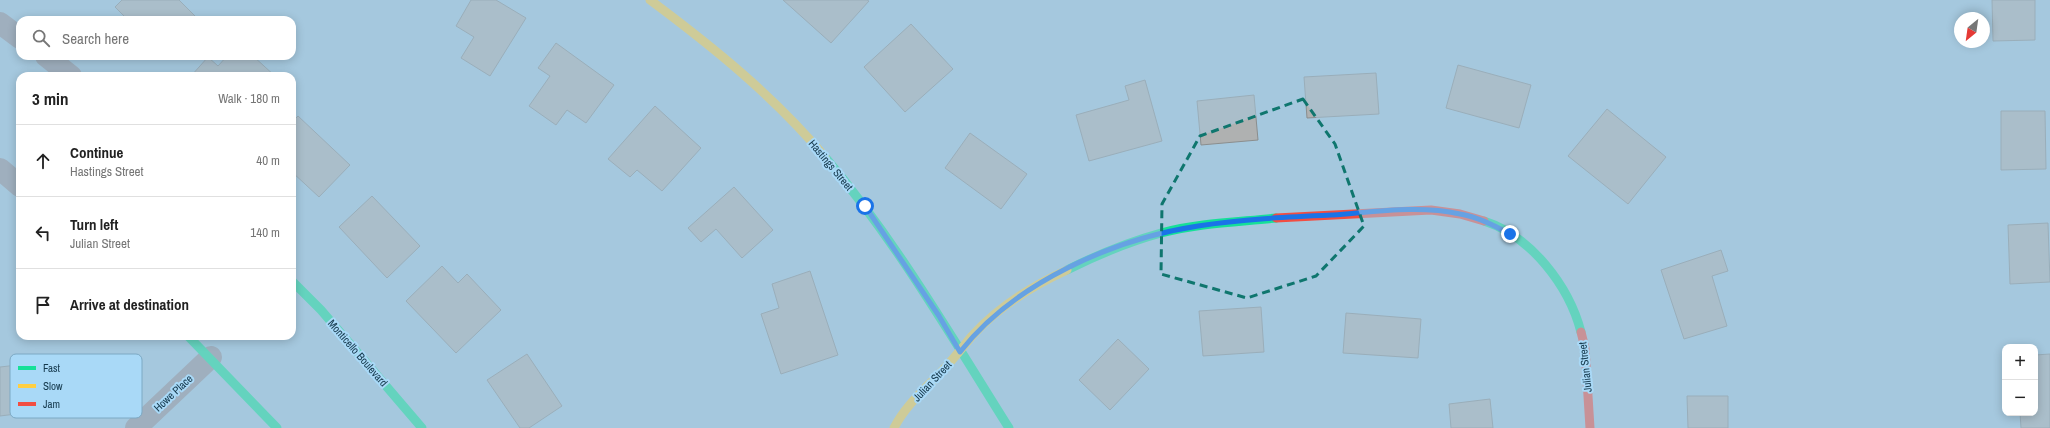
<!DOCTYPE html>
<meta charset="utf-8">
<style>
:root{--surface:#fff;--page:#f2f2f2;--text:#222;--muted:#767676;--line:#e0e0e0}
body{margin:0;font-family:"Archivo Narrow",sans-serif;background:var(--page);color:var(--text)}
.controls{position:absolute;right:12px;bottom:12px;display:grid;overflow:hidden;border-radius:8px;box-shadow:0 2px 10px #0003}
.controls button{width:36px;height:36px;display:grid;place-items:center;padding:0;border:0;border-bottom:1px solid var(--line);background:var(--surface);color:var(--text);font:20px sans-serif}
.compass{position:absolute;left:1954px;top:12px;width:36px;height:36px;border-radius:50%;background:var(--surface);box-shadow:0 2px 10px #0003;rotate:209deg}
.stop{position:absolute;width:12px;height:12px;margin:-9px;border:3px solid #1a73e8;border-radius:50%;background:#fff}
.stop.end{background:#1a73e8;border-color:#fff;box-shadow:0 1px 4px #0008}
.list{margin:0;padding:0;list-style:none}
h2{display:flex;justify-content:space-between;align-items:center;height:52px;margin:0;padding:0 16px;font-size:17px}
h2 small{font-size:13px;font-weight:400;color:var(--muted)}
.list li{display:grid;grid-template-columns:26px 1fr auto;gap:12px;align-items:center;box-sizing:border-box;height:72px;padding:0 16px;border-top:1px solid var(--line)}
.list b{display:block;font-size:15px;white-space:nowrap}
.list p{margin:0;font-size:13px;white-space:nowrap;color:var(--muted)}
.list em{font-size:13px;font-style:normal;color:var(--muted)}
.icon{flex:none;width:22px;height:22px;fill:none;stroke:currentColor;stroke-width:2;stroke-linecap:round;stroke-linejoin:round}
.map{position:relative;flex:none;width:2050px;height:428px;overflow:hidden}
.search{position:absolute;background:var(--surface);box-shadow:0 2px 10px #0003;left:16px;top:16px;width:280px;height:44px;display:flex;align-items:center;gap:10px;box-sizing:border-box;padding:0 14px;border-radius:12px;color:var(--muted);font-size:15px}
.panel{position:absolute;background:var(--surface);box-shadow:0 2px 10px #0003;left:16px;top:72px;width:280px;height:268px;border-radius:12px}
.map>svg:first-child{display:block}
</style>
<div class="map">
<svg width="2050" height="428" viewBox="0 0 2050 428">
<rect width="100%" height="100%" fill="#a5c8de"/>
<g fill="#afb1b1" stroke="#8b8e8e">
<polygon points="122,0 179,0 198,19 128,20 115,7"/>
<polygon points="471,0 496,0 526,18 490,76 461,58 474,37 456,26"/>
<polygon points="783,0 867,0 869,1 831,43"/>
<polygon points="1992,0 2035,0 2035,40 1993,41"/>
<polygon points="911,24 953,69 905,112 864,67"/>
<polygon points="556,43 614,85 586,123 567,110 556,125 529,106 550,76 538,68"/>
<polygon points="227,56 253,56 275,76 191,76 208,57 218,66"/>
<polygon points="1458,65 1531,85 1519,128 1446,108"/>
<polygon points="1376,73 1379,114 1307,118 1304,77"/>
<polygon points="1145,80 1162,141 1089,161 1076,115 1129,100 1125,86"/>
<polygon points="1254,95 1258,140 1201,145 1197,101"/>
<polygon points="655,106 701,148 662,191 637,170 630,177 608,159"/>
<polygon points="1607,109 1666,157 1628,204 1568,156"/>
<polygon points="2001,111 2045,111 2046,169 2001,170"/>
<polygon points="298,116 350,165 319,197 292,172 292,122"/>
<polygon points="970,133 1027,174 1001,209 945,168"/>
<polygon points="734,187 773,230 742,258 716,229 701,242 688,228"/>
<polygon points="372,196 420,246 387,278 339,227"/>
<polygon points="2048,223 2050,282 2010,284 2008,225"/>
<polygon points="1721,250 1728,271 1712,276 1727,326 1684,339 1661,270"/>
<polygon points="442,266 458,283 467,274 501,310 456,353 406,301"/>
<polygon points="810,271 838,355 781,374 761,314 779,308 772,284"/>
<polygon points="1261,307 1264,352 1203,356 1199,311"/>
<polygon points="1346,313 1421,319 1418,358 1343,353"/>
<polygon points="1118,339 1149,369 1110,410 1079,380"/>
<polygon points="527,354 562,406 529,428 520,428 487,380"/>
<polygon points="2050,354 2050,428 2021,428 2020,413 2035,413 2035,355"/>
<polygon points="35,363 40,411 0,416 0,367"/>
<polygon points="1687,396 1728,396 1728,428 1688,428"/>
<polygon points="1490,399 1493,428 1451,428 1449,404"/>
</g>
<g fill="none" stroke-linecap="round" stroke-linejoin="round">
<g stroke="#979198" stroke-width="22">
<polyline points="0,23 20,38"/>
<polyline points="46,56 71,76"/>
<polyline points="0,169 20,186"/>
<polyline points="136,428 211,357"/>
</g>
<g stroke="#16e098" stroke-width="9">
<path d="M825,157C896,241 951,336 1009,428"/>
<path d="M1484,221C1531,236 1569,286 1581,332"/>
<path d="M1067,270C1097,255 1128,242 1161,233C1198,223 1238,222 1276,218"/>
<polyline points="292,281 321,310 422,428"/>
<polyline points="188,336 277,428"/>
</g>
<g stroke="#ffcf43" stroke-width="9">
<path d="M650,0C713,47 775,97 825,157"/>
<path d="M894,428C905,406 924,390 941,372C952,361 962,348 972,336C998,307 1032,286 1067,270"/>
</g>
<g stroke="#f24e42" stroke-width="9">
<polyline points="1276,218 1431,210 1460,214 1484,221"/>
<polyline points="1581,332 1585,348 1590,428"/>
</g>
</g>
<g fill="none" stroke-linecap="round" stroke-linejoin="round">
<path stroke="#1a73e8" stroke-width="5" d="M865,206L939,316L960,352C1014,283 1113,239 1198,226C1242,219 1288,217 1333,215C1374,212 1419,205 1460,214C1478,217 1495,226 1510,234"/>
</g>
<path d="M0 0H2050V428H0ZM1303,99L1335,144L1364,226L1316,276L1247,298L1161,274L1162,204L1200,136Z" fill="#a5c8de" fill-opacity=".55" fill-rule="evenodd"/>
<path fill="none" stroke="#0f766e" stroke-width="3" stroke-dasharray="8 5" stroke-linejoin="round" d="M1303,99L1335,144L1364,226L1316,276L1247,298L1161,274L1162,204L1200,136Z"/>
<g text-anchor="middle" stroke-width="4" stroke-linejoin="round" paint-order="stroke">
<g font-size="11" fill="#14384c" stroke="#a9d9f7">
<text transform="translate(831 165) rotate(50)" y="4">Hastings Street</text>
<text transform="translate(358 353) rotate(49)" y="4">Monticello Boulevard</text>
<text transform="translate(1585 367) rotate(-96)" y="4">Julian Street</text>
<text transform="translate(932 381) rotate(-47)" y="4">Julian Street</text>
<text transform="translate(173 393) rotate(-43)" y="4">Howe Place</text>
</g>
</g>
<rect x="10" y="354" width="132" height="64" rx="6" fill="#a9d9f7" stroke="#7ca9c4" stroke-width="1"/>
<rect x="18" y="366" width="18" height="4" fill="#16e098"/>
<rect x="18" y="384" width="18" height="4" fill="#ffcf43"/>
<rect x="18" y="402" width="18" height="4" fill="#f24e42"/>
<g font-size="11" fill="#14384c">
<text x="43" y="372">Fast</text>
<text x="43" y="390">Slow</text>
<text x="43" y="408">Jam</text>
</g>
</svg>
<div class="controls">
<button>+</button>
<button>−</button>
</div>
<svg class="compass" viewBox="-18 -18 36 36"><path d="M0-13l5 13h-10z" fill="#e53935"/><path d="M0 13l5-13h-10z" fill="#767676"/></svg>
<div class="stop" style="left:865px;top:206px"></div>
<div class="stop end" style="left:1510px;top:234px"></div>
<div class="search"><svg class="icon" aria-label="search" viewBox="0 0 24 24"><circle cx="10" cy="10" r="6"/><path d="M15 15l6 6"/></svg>Search here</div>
<section class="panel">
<h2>3 min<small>Walk · 180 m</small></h2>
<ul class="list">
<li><svg class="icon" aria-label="ahead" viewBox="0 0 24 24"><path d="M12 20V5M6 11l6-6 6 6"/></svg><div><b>Continue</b><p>Hastings Street</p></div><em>40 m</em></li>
<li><svg class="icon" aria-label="left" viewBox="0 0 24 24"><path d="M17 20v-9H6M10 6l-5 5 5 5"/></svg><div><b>Turn left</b><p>Julian Street</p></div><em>140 m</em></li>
<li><svg class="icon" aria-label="arrive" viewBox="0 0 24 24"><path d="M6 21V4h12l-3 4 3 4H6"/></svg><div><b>Arrive at destination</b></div></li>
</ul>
</section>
</div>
